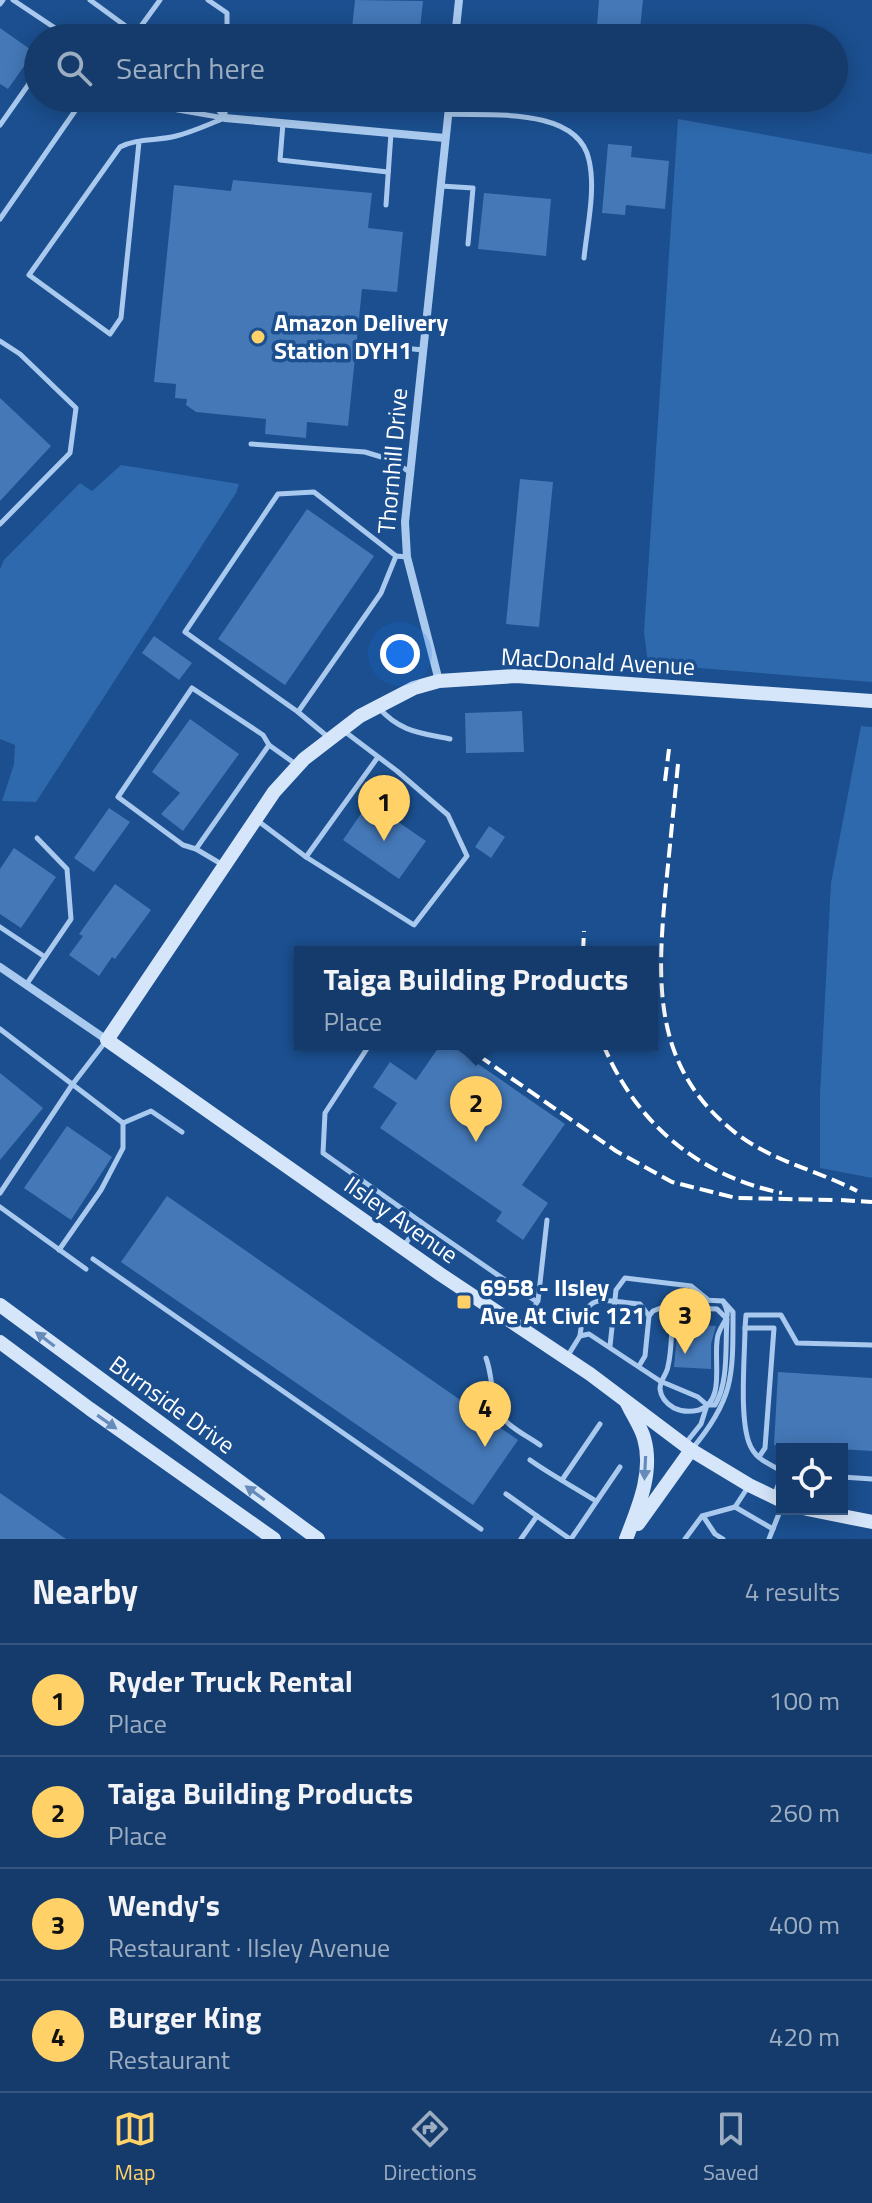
<!DOCTYPE html>
<meta charset="utf-8">
<style>
:root{--surface:#143b6b;--page:#1d4271;--text:#f1f3f6;--muted:#9dadc1;--line:#33557e;--accent:#ffd166}
body{margin:0;font-family:"Titillium Web",sans-serif;background:var(--page);color:var(--text)}
.controls{position:absolute;right:24px;bottom:24px;display:grid;overflow:hidden;border-radius:0px;box-shadow:0 4px 20px #0003}
.controls button{width:72px;height:72px;display:grid;place-items:center;padding:0;border:0;border-bottom:2px solid var(--line);background:var(--surface);color:var(--text);font:40px sans-serif}
.you{position:absolute;left:400px;top:654px;width:28px;height:28px;margin:-20px;border:6px solid #fff;border-radius:50%;background:#1a73e8;box-shadow:0 0 0 12px #1a73e833}
.badge{display:grid;place-items:center;width:52px;height:52px;border-radius:50%;background:var(--accent);color:#111;font-size:26px;font-weight:700}
.pin{position:absolute;translate:-50% -66px;filter:drop-shadow(0 2px 4px #0008)}
.pin::after{content:'';position:absolute;top:42px;width:28px;height:24px;background:inherit;clip-path:polygon(0 0,100% 0,50% 100%)}
.popup{position:absolute;left:294px;top:946px;width:364px;height:104px;box-sizing:border-box;display:grid;place-content:center;border-radius:0px;background:var(--surface);filter:drop-shadow(0 2px 6px #0005);font-size:26px;white-space:nowrap;color:var(--muted)}
.popup b{font-size:30px;color:var(--text)}
.popup::after{content:'';position:absolute;left:50%;top:100%;margin-left:-16px;border:16px solid transparent;border-top-color:var(--surface)}
.list{margin:0;padding:0;list-style:none}
h2{display:flex;justify-content:space-between;align-items:center;height:104px;margin:0;padding:0 32px;font-size:34px}
h2 small{font-size:26px;font-weight:400;color:var(--muted)}
.list li{display:grid;grid-template-columns:52px 1fr auto;gap:24px;align-items:center;box-sizing:border-box;height:112px;padding:0 32px;border-top:2px solid var(--line)}
.list b{display:block;font-size:30px;white-space:nowrap}
.list p{margin:0;font-size:26px;white-space:nowrap;color:var(--muted)}
.list em{font-size:26px;font-style:normal;color:var(--muted)}
.icon{flex:none;width:44px;height:44px;fill:none;stroke:currentColor;stroke-width:2;stroke-linecap:round;stroke-linejoin:round}
.map{position:relative;flex:none;width:872px;height:1539px;overflow:hidden}
.search{position:absolute;background:var(--surface);box-shadow:0 4px 20px #0003;left:24px;right:24px;top:24px;height:88px;display:flex;align-items:center;gap:20px;box-sizing:border-box;padding:0 28px;border-radius:44px;color:var(--muted);font-size:30px}
.sheet{height:552px;background:var(--surface)}
nav{display:flex;justify-content:space-around;align-items:center;box-sizing:border-box;height:112px;border-top:2px solid var(--line);background:var(--surface);font-size:22px;color:var(--muted)}
nav a{display:grid;justify-items:center;gap:4px}
nav .on{color:var(--accent)}
.map>svg:first-child{display:block}
</style>
<div class="map">
<svg width="872" height="1539" viewBox="0 0 872 1539">
<rect width="100%" height="100%" fill="#1b4f8f"/>
<g fill="#2e69ad">
<polygon points="678,119 871,154 872,152 872,682 648,664 644,632"/>
<polygon points="121,465 239,484 236,493 36,802 2,801 14,764 15,745 0,739 0,569 4,560 80,483 92,491"/>
<polygon points="861,726 872,727 872,1178 820,1168 820,1094 831,883"/>
</g>
<g fill="#4478b7">
<polygon points="355,0 423,1 419,38 351,38"/>
<polygon points="599,0 643,0 639,38 600,38 601,27 597,26"/>
<polygon points="0,28 34,52 8,89 0,84"/>
<polygon points="608,144 632,146 631,157 669,161 665,209 626,205 625,215 602,213"/>
<polygon points="233,180 372,193 368,228 403,232 397,292 362,289 348,426 307,422 306,438 265,434 266,419 196,412 186,405 187,399 175,398 176,384 154,382 174,185 231,191"/>
<polygon points="484,193 551,199 546,256 478,249"/>
<polygon points="0,398 51,446 0,501"/>
<polygon points="520,479 553,482 539,627 506,624"/>
<polygon points="307,509 374,556 285,685 218,639"/>
<polygon points="154,636 192,663 179,680 142,653"/>
<polygon points="522,711 524,752 466,753 465,713"/>
<polygon points="190,719 239,754 183,831 161,814 180,793 152,772"/>
<polygon points="369,802 426,841 399,879 343,840"/>
<polygon points="109,808 130,822 94,872 74,858"/>
<polygon points="489,826 505,837 491,858 475,847"/>
<polygon points="14,848 56,877 21,928 0,914 0,869"/>
<polygon points="115,884 151,910 115,959 112,957 99,976 69,955 83,936 79,934"/>
<polygon points="441,1044 449,1044 565,1124 522,1185 548,1203 523,1240 496,1221 502,1212 380,1128 397,1103 373,1087 390,1062 416,1080"/>
<polygon points="0,1073 43,1108 0,1160"/>
<polygon points="67,1126 112,1157 71,1220 24,1188"/>
<polygon points="167,1196 518,1440 473,1505 121,1262"/>
<polygon points="678,1324 716,1326 711,1344 711,1369 674,1367"/>
<polygon points="778,1372 872,1378 872,1451 774,1445"/>
<polygon points="0,1493 66,1539 0,1539"/>
</g>
<g fill="none" stroke-linecap="round" stroke-linejoin="round">
<g stroke="#a9c9ee" stroke-width="5">
<polyline points="13,0 64,34 61,38"/>
<polyline points="90,0 142,38"/>
<polyline points="208,0 227,13 227,38"/>
<polyline points="0,4 3,0"/>
<polyline points="136,33 160,0"/>
<polyline points="137,98 178,110 224,118"/>
<polyline points="208,98 224,117"/>
<path d="M449,114C491,116 578,107 589,160C596,190 587,228 584,258"/>
<polyline points="225,117 225,98"/>
<polyline points="283,123 280,160 388,172"/>
<polyline points="0,125 38,71"/>
<path d="M139,142L121,318L110,334L29,275L120,147C137,138 158,141 176,136C193,132 209,124 225,118"/>
<polyline points="441,186 473,188 468,244"/>
<polyline points="386,205 391,133"/>
<polyline points="0,219 84,98"/>
<polyline points="0,341 20,354 76,408 70,453 0,524"/>
<polyline points="363,344 423,350"/>
<polyline points="251,444 365,452 388,459 410,472"/>
<path d="M378,707C400,732 420,733 450,739"/>
<polyline points="298,712 185,632 278,494 314,492 396,556"/>
<polyline points="328,737 298,712 381,593 396,556 407,557"/>
<polyline points="258,821 306,857 414,925 467,856 448,815 397,771 344,731"/>
<polyline points="196,849 183,845 118,797 192,688 263,735 269,745"/>
<polyline points="306,857 378,757"/>
<polyline points="223,865 196,849 269,745 297,765"/>
<polyline points="0,927 45,957"/>
<polyline points="26,985 71,919 67,869 37,838"/>
<polyline points="0,1029 123,1123 151,1111 182,1132"/>
<polyline points="370,1044 325,1113 323,1153 421,1222"/>
<polyline points="0,1193 72,1085 106,1041"/>
<polyline points="0,1207 86,1269"/>
<polyline points="403,1247 421,1222 537,1302 525,1329"/>
<polyline points="59,1250 101,1190 123,1148 123,1123"/>
<polyline points="93,1259 481,1529"/>
<polyline points="538,1301 547,1220"/>
<path d="M649,1316L653,1311L684,1299L723,1301L733,1312C733,1376 734,1399 692,1449"/>
<polyline points="745,1328 746,1315 781,1315 797,1343 872,1345"/>
<path d="M580,1336C585,1289 601,1301 640,1304L649,1316L645,1356L639,1366"/>
<polyline points="610,1346 616,1290 625,1278 691,1286 707,1299"/>
<polyline points="567,1357 580,1336 589,1334 660,1381 698,1397 707,1405 701,1424 685,1444"/>
<path d="M486,1358C492,1374 491,1392 497,1408C503,1425 526,1435 540,1445"/>
<path d="M707,1405H715C729,1382 725,1346 727,1319L717,1309L685,1308L673,1316C671,1332 672,1350 668,1366C667,1375 660,1379 660,1389C661,1398 667,1404 674,1408C682,1412 691,1412 699,1410C727,1401 712,1357 718,1335C723,1318 733,1320 723,1301"/>
<path d="M759,1457L765,1448L774,1328H745C745,1356 738,1427 752,1449C758,1460 771,1465 782,1471"/>
<path d="M530,1460C551,1475 574,1487 596,1501"/>
<polyline points="842,1477 872,1479"/>
<polyline points="562,1480 600,1424"/>
<polyline points="775,1493 782,1476"/>
<polyline points="506,1494 537,1516 521,1539"/>
<polyline points="735,1507 773,1529"/>
<polyline points="537,1516 570,1539"/>
<polyline points="703,1516 715,1534 723,1539"/>
<polyline points="571,1539 620,1467"/>
<polyline points="685,1539 702,1516 735,1507 748,1487"/>
<polyline points="769,1539 782,1506"/>
</g>
<g stroke="#a9c9ee" stroke-width="8">
<polyline points="455,38 459,0"/>
<polyline points="225,118 445,138"/>
<polyline points="439,681 407,557 405,522 450,98"/>
<polyline points="0,967 107,1040"/>
</g>
<g stroke="#d6e6fa" stroke-width="14">
<polyline points="0,1305 318,1539"/>
<polyline points="0,1342 90,1409 274,1539"/>
<polyline points="782,1501 749,1485 691,1450 590,1374 440,1274 107,1040 274,792 304,759 360,716 414,688 439,681 516,676 872,701"/>
<polyline points="807,1509 872,1522"/>
<polyline points="638,1524 691,1450"/>
<path d="M626,1539C638,1508 654,1472 644,1438C641,1427 632,1414 627,1403"/>
</g>
<g stroke="#fff" stroke-width="4" stroke-dasharray="14 6" stroke-linecap="butt">
<path d="M678,764C674,805 670,845 666,885C657,981 651,1068 737,1134C774,1162 817,1170 857,1191"/>
<polyline points="665,781 669,749"/>
<polyline points="583,952 584,931"/>
<polyline points="462,1044 616,1151 672,1182 736,1198 836,1200"/>
<path d="M603,1044C635,1122 698,1176 782,1193"/>
<polyline points="841,1200 872,1202"/>
</g>
</g>
<defs><path id="oneway-solid" d="M-6-.8H1V-3.2L6.5 0L1 3.2V.8H-6Z" transform="scale(2)"/></defs>
<g fill="#668bba">
<use href="#oneway-solid" transform="translate(45 1339) rotate(-143)"/>
<use href="#oneway-solid" transform="translate(107 1422) rotate(35)"/>
<use href="#oneway-solid" transform="translate(645 1468) rotate(93)"/>
<use href="#oneway-solid" transform="translate(255 1493) rotate(-144)"/>
</g>
<g fill="#ffd166" stroke="#1b4f8f" stroke-width="3">
<circle cx="258" cy="337" r="8"/>
<rect x="456" y="1294" width="16" height="16" rx="4"/>
</g>
<g text-anchor="middle" stroke-width="7" stroke-linejoin="round" paint-order="stroke">
<g font-size="24" font-weight="bold" fill="#fff" stroke="#1b4f8f" text-anchor="start">
<text x="274" y="331">Amazon Delivery<tspan x="274" dy="28">Station DYH1</tspan></text>
<text x="480" y="1296">6958 - Ilsley<tspan x="480" dy="28">Ave At Civic 121</tspan></text>
</g>
<g font-size="24" fill="#fff" stroke="#1b4f8f">
<text transform="translate(393 461) rotate(-85)" y="8">Thornhill Drive</text>
<text transform="translate(598 662) rotate(3)" y="8">MacDonald Avenue</text>
<text transform="translate(401 1220) rotate(35)" y="8">Ilsley Avenue</text>
<text transform="translate(172 1405) rotate(36)" y="8">Burnside Drive</text>
</g>
</g>
</svg>
<div class="controls">
<button><svg class="icon" aria-label="locate" viewBox="0 0 24 24"><circle cx="12" cy="12" r="6"/><path d="M12 2v4M12 18v4M2 12h4M18 12h4"/></svg></button>
</div>
<div class="you"></div>
<div class="pin badge" style="left:384px;top:841px">1</div>
<div class="pin badge" style="left:476px;top:1142px">2</div>
<div class="popup"><b>Taiga Building Products</b>Place</div>
<div class="pin badge" style="left:685px;top:1354px">3</div>
<div class="pin badge" style="left:485px;top:1447px">4</div>
<div class="search"><svg class="icon" aria-label="search" viewBox="0 0 24 24"><circle cx="10" cy="10" r="6"/><path d="M15 15l6 6"/></svg>Search here</div>
</div>
<section class="sheet">
<h2>Nearby<small>4 results</small></h2>
<ul class="list">
<li><span class="badge">1</span><div><b>Ryder Truck Rental</b><p>Place</p></div><em>100 m</em></li>
<li><span class="badge">2</span><div><b>Taiga Building Products</b><p>Place</p></div><em>260 m</em></li>
<li><span class="badge">3</span><div><b>Wendy's</b><p>Restaurant · Ilsley Avenue</p></div><em>400 m</em></li>
<li><span class="badge">4</span><div><b>Burger King</b><p>Restaurant</p></div><em>420 m</em></li>
</ul>
</section>
<nav>
<a class="on"><svg class="icon" aria-label="map" viewBox="0 0 24 24"><path d="M3 6l6-2 6 2 6-2v14l-6 2-6-2-6 2zM9 4v14M15 6v14"/></svg>Map</a>
<a><svg class="icon" aria-label="directions" viewBox="0 0 24 24"><path d="M12 3l9 9-9 9-9-9zM9 14v-3h6M13 9l2 2-2 2"/></svg>Directions</a>
<a><svg class="icon" aria-label="saved" viewBox="0 0 24 24"><path d="M7 4h10v16l-5-4-5 4z"/></svg>Saved</a>
</nav>
